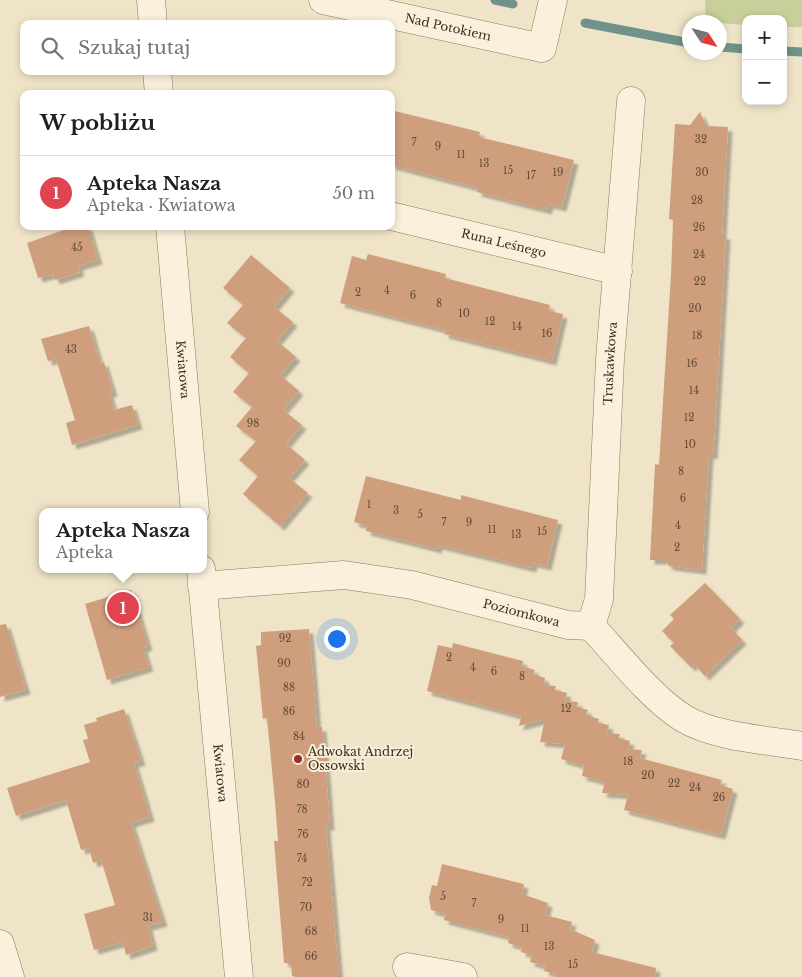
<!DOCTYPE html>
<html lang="pl">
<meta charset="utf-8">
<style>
:root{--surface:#fff;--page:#f6f6f6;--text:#202124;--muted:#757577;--line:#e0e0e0;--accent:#d93025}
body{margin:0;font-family:"Libre Baskerville",serif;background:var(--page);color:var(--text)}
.controls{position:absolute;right:15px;top:15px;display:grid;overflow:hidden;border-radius:10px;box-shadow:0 2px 8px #0003}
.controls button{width:45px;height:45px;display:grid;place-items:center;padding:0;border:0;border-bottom:1px solid var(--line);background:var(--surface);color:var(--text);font:25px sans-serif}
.compass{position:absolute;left:682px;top:15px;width:45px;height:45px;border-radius:50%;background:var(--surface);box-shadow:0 2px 8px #0003;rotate:126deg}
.you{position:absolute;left:336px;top:638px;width:18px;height:18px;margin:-12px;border:4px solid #fff;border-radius:50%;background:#1a73e8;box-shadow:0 0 0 8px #1a73e833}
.badge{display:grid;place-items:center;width:32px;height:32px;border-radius:50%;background:var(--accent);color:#fff;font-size:16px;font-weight:700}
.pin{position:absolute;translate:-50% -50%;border:2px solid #fff;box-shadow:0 1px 5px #0006}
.popup{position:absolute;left:39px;top:508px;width:168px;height:65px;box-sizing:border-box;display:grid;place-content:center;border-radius:10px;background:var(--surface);filter:drop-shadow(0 1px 4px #0005);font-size:16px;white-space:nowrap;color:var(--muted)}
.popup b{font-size:19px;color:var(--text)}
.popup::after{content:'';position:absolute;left:50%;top:100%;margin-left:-10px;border:10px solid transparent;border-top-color:var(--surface)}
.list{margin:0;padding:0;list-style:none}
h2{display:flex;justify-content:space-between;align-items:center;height:65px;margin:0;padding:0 20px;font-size:21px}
h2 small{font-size:16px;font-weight:400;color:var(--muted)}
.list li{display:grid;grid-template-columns:32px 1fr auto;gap:15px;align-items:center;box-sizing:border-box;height:75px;padding:0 20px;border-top:1px solid var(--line)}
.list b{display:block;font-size:19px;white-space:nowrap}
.list p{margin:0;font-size:16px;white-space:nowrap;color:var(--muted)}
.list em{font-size:16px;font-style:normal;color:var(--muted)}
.icon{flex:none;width:28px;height:28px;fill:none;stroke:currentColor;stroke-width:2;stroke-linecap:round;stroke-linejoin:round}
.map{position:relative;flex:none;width:802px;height:977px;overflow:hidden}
.search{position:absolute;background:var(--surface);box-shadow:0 2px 8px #0003;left:20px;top:20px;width:375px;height:55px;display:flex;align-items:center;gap:12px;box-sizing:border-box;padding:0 18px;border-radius:10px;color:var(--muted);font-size:19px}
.panel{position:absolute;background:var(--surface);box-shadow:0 2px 8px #0003;left:20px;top:90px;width:375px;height:140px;border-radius:10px}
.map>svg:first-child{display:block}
</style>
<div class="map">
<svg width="802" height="977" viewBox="0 0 802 977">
<defs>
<filter id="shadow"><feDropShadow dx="4.5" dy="4.5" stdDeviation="1" flood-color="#0004"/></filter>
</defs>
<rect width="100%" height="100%" fill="#f0e4c8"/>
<polygon fill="#c9cf9b" points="705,0 802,0 802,27 783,27 783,19 746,19 746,25 706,22"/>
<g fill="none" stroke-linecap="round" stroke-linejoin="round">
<g stroke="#6f938a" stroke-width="9">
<polyline points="495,0 513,4"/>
<polyline points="585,23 690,43"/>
<polyline points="720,47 746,49"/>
<polyline points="783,51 802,52"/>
</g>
</g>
<g fill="#cf9f7d" filter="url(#shadow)">
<polygon points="391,110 480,132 479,137 574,160 562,207 549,204 547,210 477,192 478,188 391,165"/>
<polygon points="700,112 706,126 728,127 722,235 726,235 715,427 713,455 709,454 702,570 669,566 665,560 650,560 655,464 659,465 671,274 673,220 669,219 675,124 690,125"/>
<polygon points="75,226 88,226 98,260 78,266 80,272 55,280 53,274 38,278 27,243"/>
<polygon points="368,254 446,274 445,278 550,305 549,311 563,314 552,361 444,334 445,330 340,303 352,256 366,260"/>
<polygon points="251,255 290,288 274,307 293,322 277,341 296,357 280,375 299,391 283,410 302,425 286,444 305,460 289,478 308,493 280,526 243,494 258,476 239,460 256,441 236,426 252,407 233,392 249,373 230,357 246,338 227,323 243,305 223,288"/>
<polygon points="89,326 100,363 104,362 113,392 109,393 114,410 132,405 138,425 72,445 66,423 75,420 56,359 48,361 41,339"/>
<polygon points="366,476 461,500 461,495 558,520 547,566 533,563 532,568 438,545 437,549 366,531 367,526 354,522"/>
<polygon points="705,583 740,619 731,628 742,640 705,676 694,664 691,667 670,646 674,643 662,631 674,619 670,615"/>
<polygon points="131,590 148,646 143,648 149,667 107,680 85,604"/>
<polygon points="6,624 26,690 0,697 0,625"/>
<polygon points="309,629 317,727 322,727 326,773 330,826 326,826 339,977 296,977 292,976 291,963 284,963 274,841 278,841 275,802 267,718 263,719 256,646 261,645 261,632"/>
<polygon points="453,643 523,661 522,666 535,670 533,674 545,678 544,685 556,686 555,690 567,693 565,701 578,702 577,707 588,710 586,715 599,719 598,723 609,725 607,733 620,734 619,738 630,741 628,749 642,750 640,758 722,780 720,785 733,789 721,835 624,810 628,795 602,793 605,782 582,776 584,766 561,759 565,744 540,742 545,719 519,726 521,716 427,691 438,645 452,648"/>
<polygon points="124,709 141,761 134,763 150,817 131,823 163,922 148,926 153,946 126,955 123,942 94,950 84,914 115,905 101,860 93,863 89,848 81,850 66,800 16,816 7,788 90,762 83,740 88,739 84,725 97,721 96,718"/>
<polygon points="442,864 524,884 522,894 548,903 545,915 572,922 570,929 595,940 592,952 656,968 655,977 555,977 556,974 544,971 545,966 530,962 532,955 521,952 522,947 508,943 509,937 444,920 445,914 431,910 429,898 432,885 437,886"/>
</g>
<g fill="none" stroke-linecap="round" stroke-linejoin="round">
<defs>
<g id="minor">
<polyline points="151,0 153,24"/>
<path id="s1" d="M323,0L542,48L553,0"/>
<polyline points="157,71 159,94"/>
<path id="s2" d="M391,216L618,271"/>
<path id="s3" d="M170,226L195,512"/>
<path id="s4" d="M201,569L239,977"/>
<path id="s5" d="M202,586L344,575L412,585L568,625L591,626C617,654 651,698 683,718C714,737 767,740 802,746"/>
<path id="s6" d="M591,626L599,599L610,359L631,101"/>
<polyline points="0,944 10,977"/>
<polyline points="407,967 463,977"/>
</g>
</defs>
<use href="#minor" stroke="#8d765c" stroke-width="29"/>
<use href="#minor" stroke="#faf1dc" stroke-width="28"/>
</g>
<circle fill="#9e2a2b" stroke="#f7eed8" stroke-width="2" cx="298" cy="759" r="5"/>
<g text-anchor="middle" stroke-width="4" stroke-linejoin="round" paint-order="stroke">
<g font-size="10" fill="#624a37">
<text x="701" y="143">32</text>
<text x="414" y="146">7</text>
<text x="438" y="150">9</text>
<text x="461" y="158">11</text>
<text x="484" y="167">13</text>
<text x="508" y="174">15</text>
<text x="558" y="176">19</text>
<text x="702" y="176">30</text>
<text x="531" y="179">17</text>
<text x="697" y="204">28</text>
<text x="699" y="231">26</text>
<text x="77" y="251">45</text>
<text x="699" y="258">24</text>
<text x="700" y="285">22</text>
<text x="387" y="294">4</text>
<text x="358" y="296">2</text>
<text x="413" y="299">6</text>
<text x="439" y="307">8</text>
<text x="695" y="312">20</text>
<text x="464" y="317">10</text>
<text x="490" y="325">12</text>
<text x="517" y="330">14</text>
<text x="547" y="337">16</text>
<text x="697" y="339">18</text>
<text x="71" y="353">43</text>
<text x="692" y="367">16</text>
<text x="694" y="394">14</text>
<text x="689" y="421">12</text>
<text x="253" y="427">98</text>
<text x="690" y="448">10</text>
<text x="681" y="475">8</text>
<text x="683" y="502">6</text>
<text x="369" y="508">1</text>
<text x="396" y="514">3</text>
<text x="420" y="518">5</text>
<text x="444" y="526">7</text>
<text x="469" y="526">9</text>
<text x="678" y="529">4</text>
<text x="492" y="533">11</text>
<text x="542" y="535">15</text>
<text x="516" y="538">13</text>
<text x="677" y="551">2</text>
<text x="285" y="642">92</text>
<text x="449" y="661">2</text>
<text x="284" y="667">90</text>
<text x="473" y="671">4</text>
<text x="494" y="675">6</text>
<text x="522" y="680">8</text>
<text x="289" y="691">88</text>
<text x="566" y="712">12</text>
<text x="289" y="715">86</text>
<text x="299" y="740">84</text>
<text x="628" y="765">18</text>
<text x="648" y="779">20</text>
<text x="674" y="787">22</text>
<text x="303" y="788">80</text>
<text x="695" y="791">24</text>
<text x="719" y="801">26</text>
<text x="302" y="813">78</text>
<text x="303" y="838">76</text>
<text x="302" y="862">74</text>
<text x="307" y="886">72</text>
<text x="443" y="900">5</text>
<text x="474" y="907">7</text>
<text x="306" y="911">70</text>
<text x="148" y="921">31</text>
<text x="501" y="923">9</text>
<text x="525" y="932">11</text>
<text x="311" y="935">68</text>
<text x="549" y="950">13</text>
<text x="311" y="960">66</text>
<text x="573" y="968">15</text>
</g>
<g font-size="12" fill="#3d2e20" stroke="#f7eed8">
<text dy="4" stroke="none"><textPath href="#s1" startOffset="128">Nad Potokiem</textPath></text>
<text dy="4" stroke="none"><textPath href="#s2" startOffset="116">Runa Leśnego</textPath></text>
<text dy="4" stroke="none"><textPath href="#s6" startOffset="264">Truskawkowa</textPath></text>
<text dy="4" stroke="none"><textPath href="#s3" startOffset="144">Kwiatowa</textPath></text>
<text dy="4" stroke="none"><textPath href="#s5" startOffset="324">Poziomkowa</textPath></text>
<text dy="4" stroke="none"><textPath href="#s4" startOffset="205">Kwiatowa</textPath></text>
</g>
<g font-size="12" fill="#3d2e20" stroke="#f7eed8" text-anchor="start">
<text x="308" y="756">Adwokat Andrzej<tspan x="308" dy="14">Ossowski</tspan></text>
</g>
</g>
</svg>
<div class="controls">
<button>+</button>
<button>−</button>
</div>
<svg class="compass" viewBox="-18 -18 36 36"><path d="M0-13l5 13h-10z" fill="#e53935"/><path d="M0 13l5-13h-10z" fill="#757577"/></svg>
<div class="you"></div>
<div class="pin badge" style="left:123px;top:608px;background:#e0444e">1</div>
<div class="popup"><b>Apteka Nasza</b>Apteka</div>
<div class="search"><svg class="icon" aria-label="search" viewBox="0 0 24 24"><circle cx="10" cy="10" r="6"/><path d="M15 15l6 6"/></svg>Szukaj tutaj</div>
<section class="panel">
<h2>W pobliżu<small></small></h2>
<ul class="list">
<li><span class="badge" style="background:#e0444e">1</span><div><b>Apteka Nasza</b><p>Apteka · Kwiatowa</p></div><em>50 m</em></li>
</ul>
</section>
</div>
